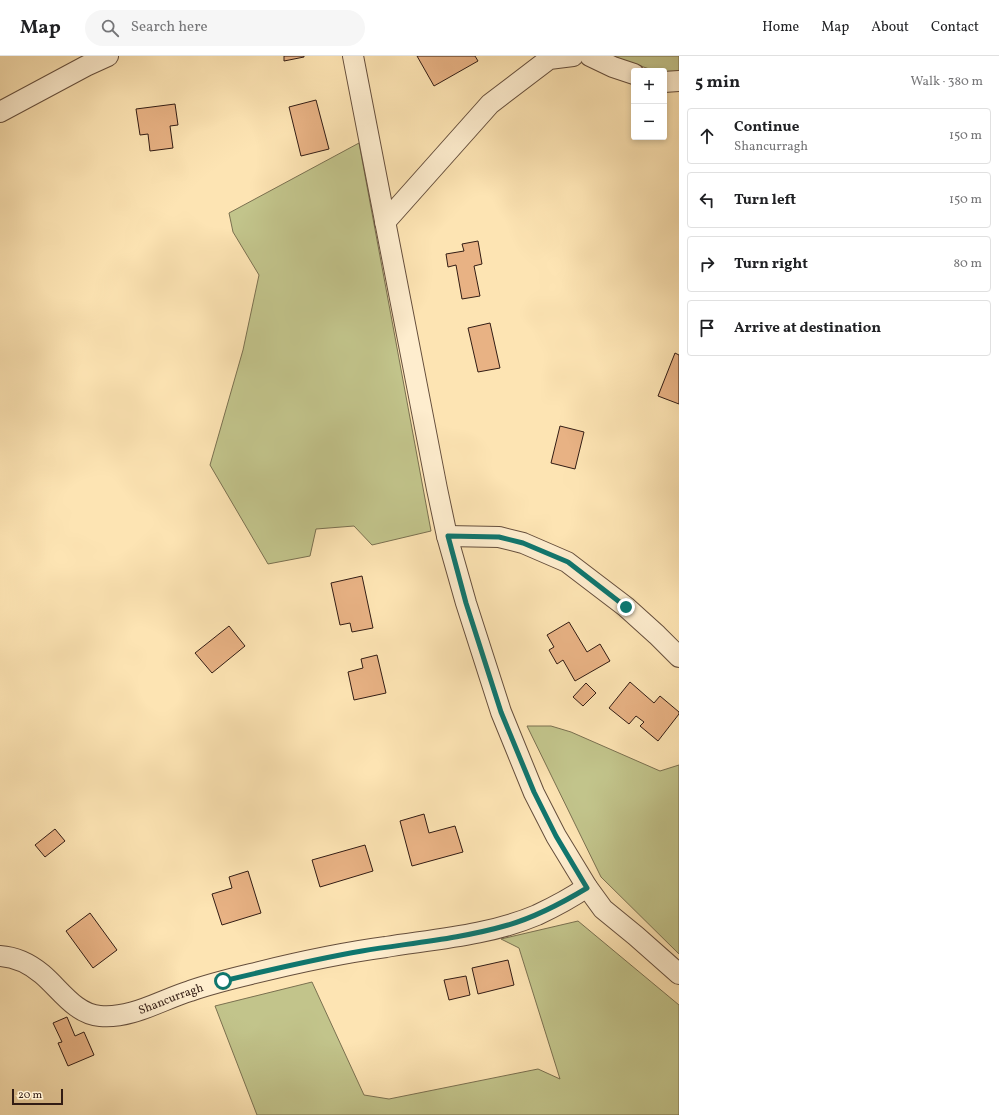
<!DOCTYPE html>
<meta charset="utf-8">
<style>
:root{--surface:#fff;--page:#f6f6f6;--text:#202124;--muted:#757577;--line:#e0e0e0}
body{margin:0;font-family:Vollkorn,serif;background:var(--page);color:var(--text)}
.controls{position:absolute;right:12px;top:12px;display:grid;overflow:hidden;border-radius:4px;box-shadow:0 2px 6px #0003}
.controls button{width:36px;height:36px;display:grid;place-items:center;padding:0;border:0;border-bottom:1px solid var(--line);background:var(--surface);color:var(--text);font:20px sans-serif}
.scale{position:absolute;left:12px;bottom:10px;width:51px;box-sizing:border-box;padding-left:4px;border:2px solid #321c14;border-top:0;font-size:11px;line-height:14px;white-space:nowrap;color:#321c14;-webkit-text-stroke:3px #feedce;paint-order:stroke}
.stop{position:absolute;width:12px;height:12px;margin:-9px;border:3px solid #0f766e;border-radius:50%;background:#fff}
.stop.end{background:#0f766e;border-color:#fff;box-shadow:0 1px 4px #0008}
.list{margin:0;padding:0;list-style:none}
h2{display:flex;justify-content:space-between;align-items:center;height:52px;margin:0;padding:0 16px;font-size:17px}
h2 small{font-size:13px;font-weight:400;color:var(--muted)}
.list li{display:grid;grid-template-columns:26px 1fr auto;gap:12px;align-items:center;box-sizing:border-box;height:56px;margin:0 8px 8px;padding:0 8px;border:1px solid var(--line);border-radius:4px}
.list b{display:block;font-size:15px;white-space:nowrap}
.list p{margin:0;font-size:13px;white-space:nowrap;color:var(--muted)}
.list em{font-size:13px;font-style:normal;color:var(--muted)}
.icon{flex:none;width:22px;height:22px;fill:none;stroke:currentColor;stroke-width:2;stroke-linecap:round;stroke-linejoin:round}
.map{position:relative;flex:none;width:679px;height:1059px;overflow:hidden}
header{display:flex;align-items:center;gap:24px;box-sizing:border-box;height:56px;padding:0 20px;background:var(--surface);border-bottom:1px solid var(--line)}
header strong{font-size:19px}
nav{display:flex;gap:22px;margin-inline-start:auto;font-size:14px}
.search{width:280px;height:36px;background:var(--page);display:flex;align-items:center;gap:10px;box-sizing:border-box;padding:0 14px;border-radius:22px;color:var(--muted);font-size:15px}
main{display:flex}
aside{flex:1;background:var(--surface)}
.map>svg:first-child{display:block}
</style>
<header>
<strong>Map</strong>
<div class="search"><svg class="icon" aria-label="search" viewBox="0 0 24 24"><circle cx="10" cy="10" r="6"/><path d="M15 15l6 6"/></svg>Search here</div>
<nav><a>Home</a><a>Map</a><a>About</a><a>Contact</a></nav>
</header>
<main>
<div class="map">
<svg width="679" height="1059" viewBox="0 0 679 1059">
<rect width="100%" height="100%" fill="#fde4b3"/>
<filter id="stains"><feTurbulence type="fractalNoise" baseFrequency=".005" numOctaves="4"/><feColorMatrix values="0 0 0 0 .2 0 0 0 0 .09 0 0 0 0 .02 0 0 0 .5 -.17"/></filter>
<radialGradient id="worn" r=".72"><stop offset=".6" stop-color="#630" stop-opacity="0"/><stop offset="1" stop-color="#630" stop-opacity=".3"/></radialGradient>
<g fill="#c2c48b" stroke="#7a7050">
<polygon points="612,0 679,0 679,17 664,17 664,15 655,15"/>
<polygon points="359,87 431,475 372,489 354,470 316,473 310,500 268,508 210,409 243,294 259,219 233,176 229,157"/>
<polygon points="527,670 551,670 571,676 660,715 679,709 679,898 601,821"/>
<polygon points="578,865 679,949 679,1059 257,1059 215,950 312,926 364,1039 389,1043 538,1013 560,1023 519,892 501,883"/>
</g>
<g fill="#e8b284" stroke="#321c14">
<polygon points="284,0 304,0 304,1 284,5"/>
<polygon points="417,0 475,0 478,5 434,30"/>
<polygon points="316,44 329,93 301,100 289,51"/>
<polygon points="175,48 178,69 170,70 173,92 150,95 148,78 140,79 136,53"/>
<polygon points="478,185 482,208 474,210 480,240 462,243 456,209 448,211 446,198 464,195 462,188"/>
<polygon points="490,267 500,312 478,316 468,272"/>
<polygon points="675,297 679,299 679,348 658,340"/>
<polygon points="560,370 584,376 575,413 551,407"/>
<polygon points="362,520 373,572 352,576 350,567 340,569 331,527"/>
<polygon points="569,566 587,596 600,588 610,605 575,625 563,604 557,608 549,594 554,591 547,579"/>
<polygon points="229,570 245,590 212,617 195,597"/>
<polygon points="377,599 386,637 354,644 348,616 363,612 361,603"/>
<polygon points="630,626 654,647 660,640 679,656 679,658 658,685 640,670 644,666 636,660 629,668 609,652"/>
<polygon points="586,627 596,637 583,650 573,641"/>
<polygon points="424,758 429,777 455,770 463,796 412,810 400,765"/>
<polygon points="55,773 65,785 45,801 35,789"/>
<polygon points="365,789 373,815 320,831 312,804"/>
<polygon points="248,815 261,857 222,869 212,838 232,832 229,821"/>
<polygon points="90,857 117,894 93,912 66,875"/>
<polygon points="508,904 514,929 478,938 472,912"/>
<polygon points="466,920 470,939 449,944 444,924"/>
<polygon points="67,961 75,980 84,976 94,999 68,1010 58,987 62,986 53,967"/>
</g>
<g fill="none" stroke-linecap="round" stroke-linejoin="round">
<defs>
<g id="minor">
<polyline points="353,0 437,433 447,480 466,547 501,656 534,737 556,780 587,831 603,853 636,880 679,918"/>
<polyline points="590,0 613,11 634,18"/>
<polyline points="664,26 679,25"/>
<polyline points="0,56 86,10 108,0"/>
<polyline points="385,166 490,48 549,3 573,0"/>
<polyline points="447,480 499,481 523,487 567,506 626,551 657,579 679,601"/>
<path id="s1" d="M0,900C16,901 30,908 42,918C60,933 75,958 100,960C131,963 161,944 190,935C210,928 230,923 251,918C295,907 341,897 386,891C437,883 490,879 537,859C554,851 571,842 587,831"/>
</g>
</defs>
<use href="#minor" stroke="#654e3c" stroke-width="22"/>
<use href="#minor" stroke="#feedce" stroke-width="20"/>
</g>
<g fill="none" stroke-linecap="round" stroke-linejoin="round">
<path stroke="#0f766e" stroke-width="5" d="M223,925C269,914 315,903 362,895C410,887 460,883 508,869C536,861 562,847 587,832L556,780L534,736L501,656L466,547L448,480L499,481L523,487L568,506L626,551"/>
</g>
<g text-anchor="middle" stroke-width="3" stroke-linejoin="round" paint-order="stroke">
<g font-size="12" fill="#321c14" stroke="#feedce">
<text dy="4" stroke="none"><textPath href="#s1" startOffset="193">Shancurragh</textPath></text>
</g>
</g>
<rect width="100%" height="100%" filter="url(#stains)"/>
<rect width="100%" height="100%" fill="url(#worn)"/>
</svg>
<div class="controls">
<button>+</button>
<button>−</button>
</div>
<div class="scale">20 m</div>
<div class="stop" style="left:223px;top:925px"></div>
<div class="stop end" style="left:626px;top:551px"></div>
</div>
<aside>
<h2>5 min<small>Walk · 380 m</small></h2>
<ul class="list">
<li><svg class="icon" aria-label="ahead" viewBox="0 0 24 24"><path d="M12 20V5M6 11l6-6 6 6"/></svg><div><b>Continue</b><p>Shancurragh</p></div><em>150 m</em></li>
<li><svg class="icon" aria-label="left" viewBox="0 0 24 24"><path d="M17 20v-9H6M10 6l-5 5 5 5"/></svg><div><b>Turn left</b></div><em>150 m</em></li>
<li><svg class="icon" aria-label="right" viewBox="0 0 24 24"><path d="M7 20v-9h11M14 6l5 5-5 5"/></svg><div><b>Turn right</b></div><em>80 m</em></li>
<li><svg class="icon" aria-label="arrive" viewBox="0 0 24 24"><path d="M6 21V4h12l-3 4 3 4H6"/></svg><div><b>Arrive at destination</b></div></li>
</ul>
</aside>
</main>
